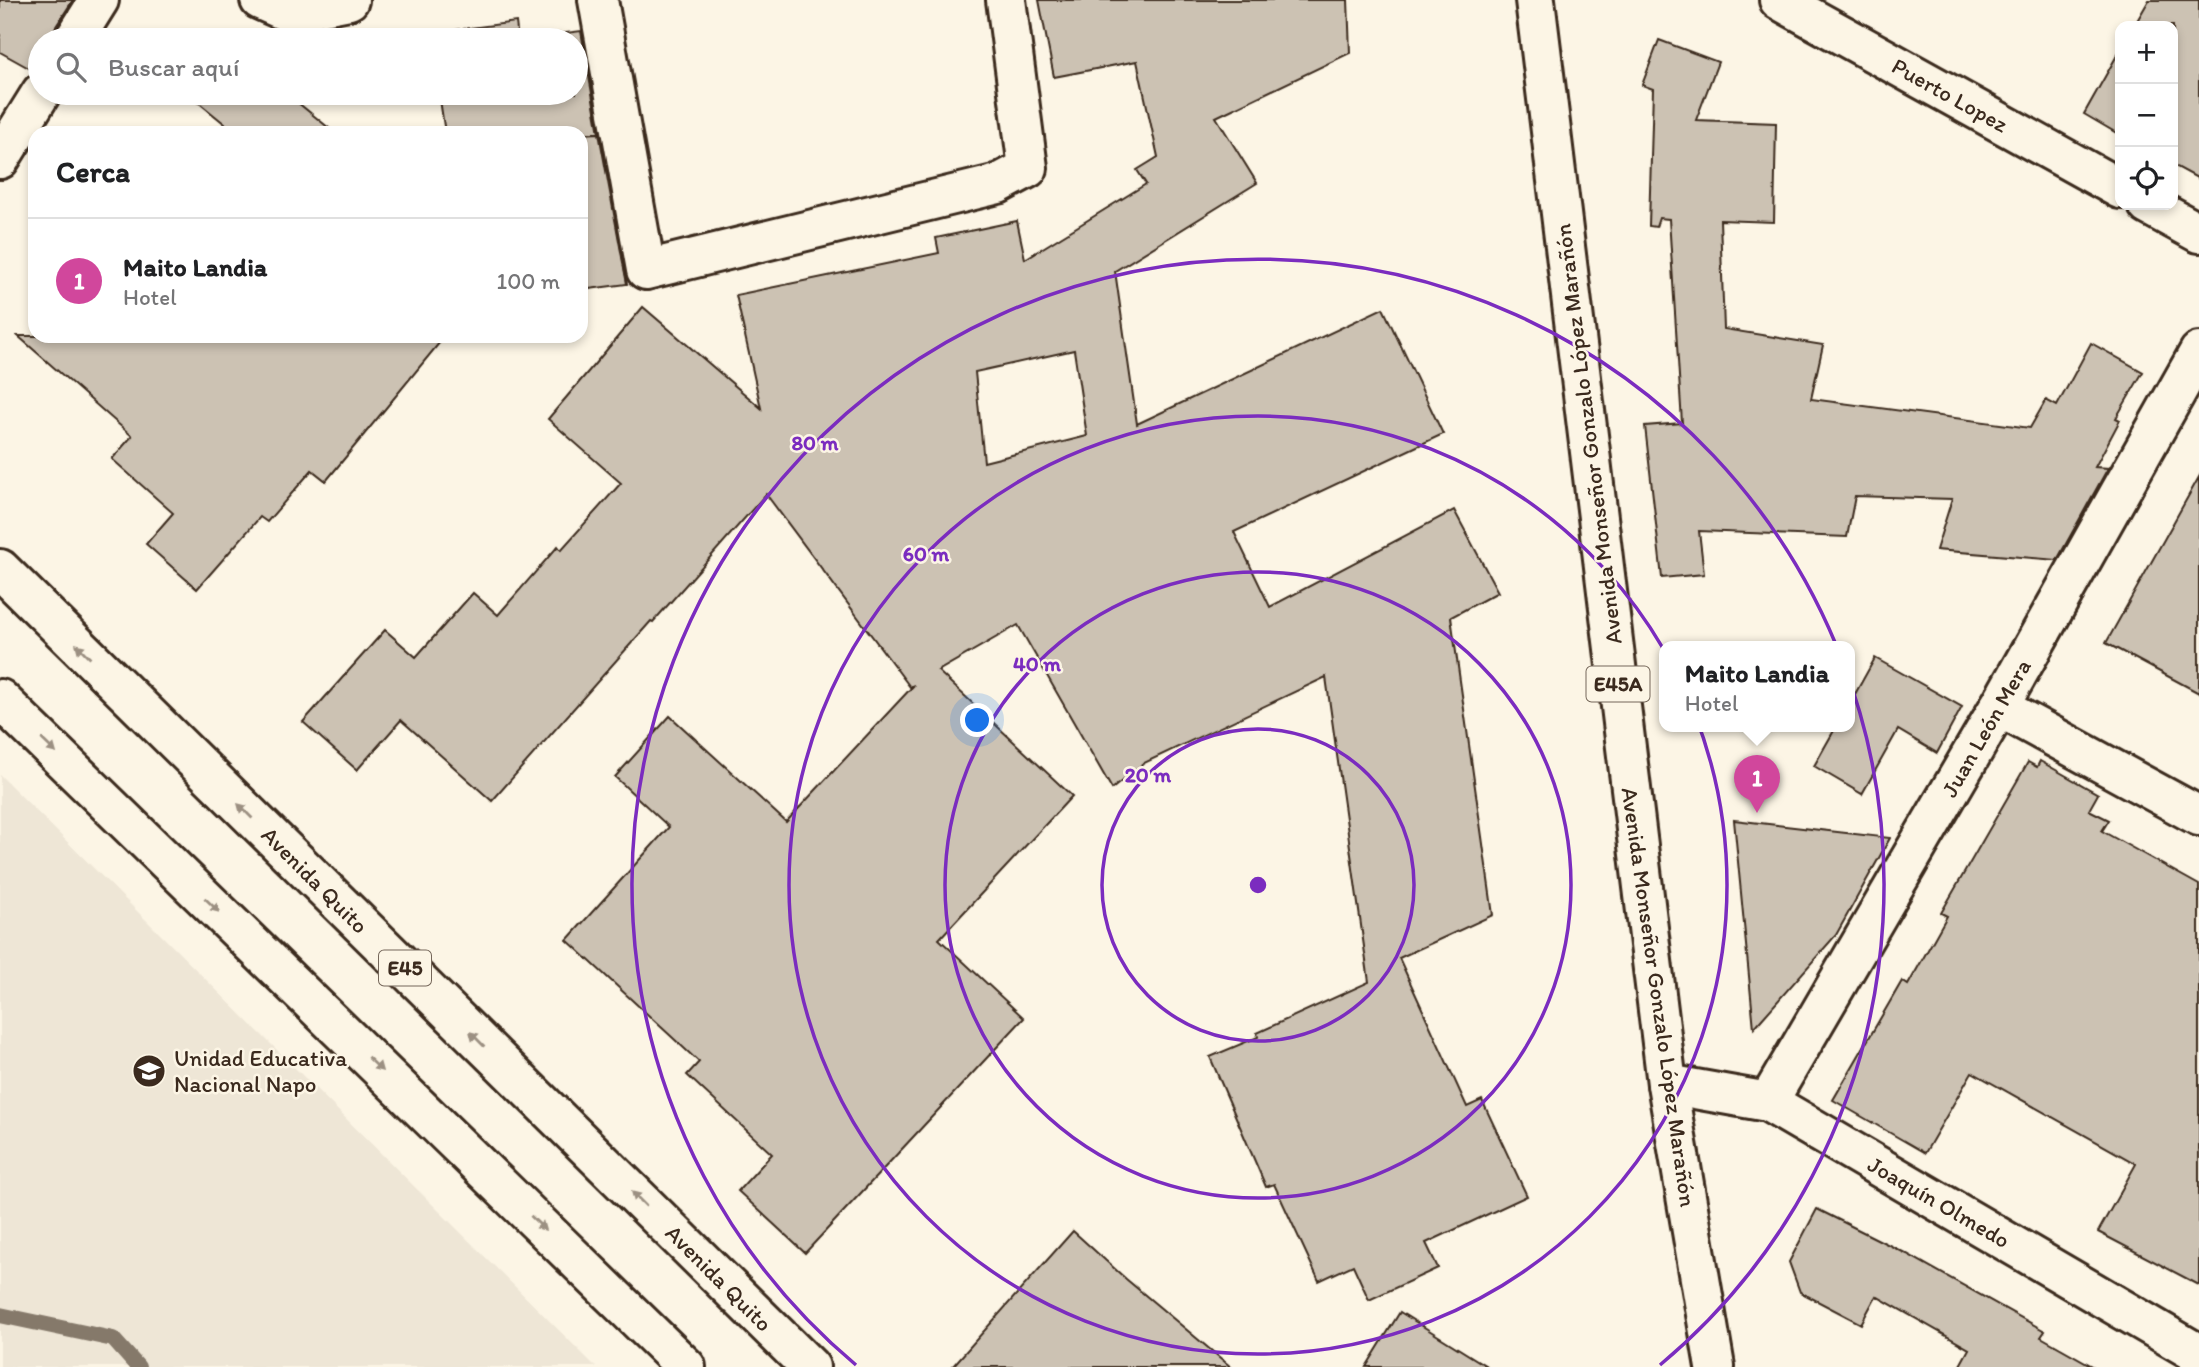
<!DOCTYPE html>
<html lang="es">
<meta charset="utf-8">
<style>
:root{--surface:#fff;--page:#f2f2f2;--text:#202124;--muted:#757577;--line:#e0e0e0;--accent:#111827}
body{margin:0;font-family:Itim,sans-serif;background:var(--page);color:var(--text)}
.controls{position:absolute;right:21px;top:21px;display:grid;overflow:hidden;border-radius:14px;box-shadow:0 4px 10px #0003}
.controls button{width:63px;height:63px;display:grid;place-items:center;padding:0;border:0;border-bottom:2px solid var(--line);background:var(--surface);color:var(--text);font:35px sans-serif}
.you{position:absolute;left:978px;top:721px;width:24px;height:24px;margin:-18px;border:5px solid #fff;border-radius:50%;background:#1a73e8;box-shadow:0 0 0 10px #1a73e833}
.badge{display:grid;place-items:center;width:46px;height:46px;border-radius:50%;background:var(--accent);color:#fff;font-size:23px;font-weight:700}
.pin{position:absolute;translate:-50% -58px;filter:drop-shadow(0 2px 4px #0008)}
.pin::after{content:'';position:absolute;top:37px;width:24px;height:21px;background:inherit;clip-path:polygon(0 0,100% 0,50% 100%)}
.popup{position:absolute;left:1659px;top:641px;width:196px;height:91px;box-sizing:border-box;display:grid;place-content:center;border-radius:14px;background:var(--surface);filter:drop-shadow(0 2px 5px #0005);font-size:23px;white-space:nowrap;color:var(--muted)}
.popup b{font-size:26px;color:var(--text)}
.popup::after{content:'';position:absolute;left:50%;top:100%;margin-left:-14px;border:14px solid transparent;border-top-color:var(--surface)}
.list{margin:0;padding:0;list-style:none}
h2{display:flex;justify-content:space-between;align-items:center;height:91px;margin:0;padding:0 28px;font-size:30px}
h2 small{font-size:23px;font-weight:400;color:var(--muted)}
.list li{display:grid;grid-template-columns:46px 1fr auto;gap:21px;align-items:center;box-sizing:border-box;height:126px;padding:0 28px;border-top:2px solid var(--line)}
.list b{display:block;font-size:26px;white-space:nowrap}
.list p{margin:0;font-size:23px;white-space:nowrap;color:var(--muted)}
.list em{font-size:23px;font-style:normal;color:var(--muted)}
.icon{flex:none;width:38px;height:38px;fill:none;stroke:currentColor;stroke-width:2;stroke-linecap:round;stroke-linejoin:round}
.map{position:relative;flex:none;width:2199px;height:1367px;overflow:hidden}
.search{position:absolute;background:var(--surface);box-shadow:0 4px 10px #0003;left:28px;top:28px;width:560px;height:77px;display:flex;align-items:center;gap:18px;box-sizing:border-box;padding:0 24px;border-radius:38px;color:var(--muted);font-size:26px}
.panel{position:absolute;background:var(--surface);box-shadow:0 4px 10px #0003;left:28px;top:126px;width:560px;height:217px;border-radius:21px}
.map>svg:first-child{display:block}
</style>
<div class="map">
<svg width="2199" height="1367" viewBox="0 0 2199 1367">
<rect width="100%" height="100%" fill="#fcf5e5"/>
<filter id="ink" filterUnits="userSpaceOnUse"><feTurbulence type="fractalNoise" baseFrequency=".0143" numOctaves="2"/><feDisplacementMap in="SourceGraphic" scale="14" xChannelSelector="R" yChannelSelector="G"/><feConvolveMatrix kernelMatrix="1 2 1 2 8 2 1 2 1" color-interpolation-filters="sRGB"/></filter>
<g filter="url(#ink)">
<polygon fill="#eee6d6" points="0,775 596,1367 0,1367"/>
<g fill="none" stroke-linecap="round" stroke-linejoin="round">
<polyline stroke="#85796b" stroke-width="16" points="0,1315 113,1339 138,1367"/>
</g>
<g fill="#ccc2b3" stroke="#3b2a1e" stroke-width="2" fill-rule="evenodd">
<polygon points="0,0 73,0 55,28 52,40 40,40 40,71 36,72 0,52"/>
<path d="M1039,0H1348L1350,53L1216,117L1257,183L1115,271L1137,424L1383,308L1443,434L1234,532L1270,607L1454,510L1498,592L1451,617L1493,915L1399,958L1467,1107L1482,1100L1527,1196L1426,1243L1438,1268L1369,1300L1353,1265L1319,1281L1274,1184L1266,1187L1210,1057L1258,1037L1257,1033L1369,982L1326,677L1144,763L1112,789L1018,625L938,671L1072,796L939,939L1024,1018L805,1253L738,1191L772,1154L687,1075L699,1062L567,940L669,827L615,777L670,716L786,822L914,685L910,687L766,494L653,622L651,621L492,801L401,720L357,770L303,722L385,630L416,657L473,593L498,615L558,546L561,550L621,483L548,419L643,307L761,408L736,295L939,253L936,238L1017,221L1025,259L1146,184L1137,170L1158,157L1137,61L1054,77ZM1074,350L1087,436L984,462L975,372Z"/>
<polygon points="2149,0 2199,0 2199,179 2173,165 2173,26 2134,26"/>
<polygon points="516,22 518,39 581,31 599,133 445,133 439,93 576,93 576,40 432,40 431,33"/>
<polygon points="1659,40 1718,62 1696,120 1776,123 1774,222 1720,220 1724,329 1823,345 1811,399 2030,428 2046,400 2057,406 2091,343 2143,372 2116,418 2120,420 2095,467 2108,468 2057,560 1936,550 1952,499 1855,496 1847,537 1699,531 1704,574 1662,578 1645,426 1682,423 1669,219 1659,218 1656,227 1649,226 1653,89 1642,85"/>
<polygon points="2120,50 2120,135 2084,114"/>
<polygon points="187,93 286,93 335,133 236,133"/>
<polygon points="599,133 627,284 581,290 581,134"/>
<polygon points="18,336 445,336 326,481 312,470 267,522 260,517 197,589 146,544 173,513 112,459 132,436"/>
<polygon points="2199,477 2199,693 2106,643"/>
<polygon points="1875,658 1962,707 1937,753 1898,730 1862,794 1814,766 1836,727 1850,727 1850,703"/>
<polygon points="2040,761 2098,794 2089,810 2109,820 2102,831 2199,885 2199,1285 2098,1232 2136,1164 1972,1072 1925,1153 1833,1100 1902,981 1908,985 1947,916 1941,913 2028,762 2037,767"/>
<polygon points="1734,820 1890,838 1836,935 1754,1028"/>
<polygon points="1817,1209 1907,1254 2045,1331 2041,1337 2094,1367 1959,1367 1969,1349 1876,1296 1861,1324 1800,1292 1789,1262"/>
<polygon points="1073,1231 1126,1279 1231,1367 952,1367"/>
<polygon points="1400,1312 1488,1367 1366,1367"/>
</g>
<g fill="none" stroke-linecap="round" stroke-linejoin="round">
<defs>
<g id="minor">
<polyline points="260,0 287,12 349,0"/>
<polyline points="598,0 646,270 998,184 1028,168 1006,0"/>
<polyline points="1779,0 2120,189"/>
<polyline points="74,40 99,0"/>
<polyline points="0,159 41,93"/>
<polyline points="2148,205 2199,233"/>
<polyline points="1999,707 2199,816"/>
<polyline points="1667,1084 1768,1102 2199,1354"/>
<polyline points="1768,1102 1999,707 2199,352"/>
</g>
<g id="highway">
<polyline points="1535,0 1667,1084 1715,1367"/>
<polyline points="0,569 810,1367"/>
<polyline points="0,699 686,1367"/>
</g>
</defs>
<use href="#minor" stroke="#3b2a1e" stroke-width="44"/>
<use href="#highway" stroke="#3b2a1e" stroke-width="44"/>
<use href="#minor" stroke="#fcf5e5" stroke-width="38"/>
<use href="#highway" stroke="#fcf5e5" stroke-width="38"/>
</g>
<defs><path id="oneway-solid" d="M-6-.8H1V-3.2L6.5 0L1 3.2V.8H-6Z" transform="scale(1.75)"/></defs>
<g fill="#9c9082">
<use href="#oneway-solid" transform="translate(83 651) rotate(-135)"/>
<use href="#oneway-solid" transform="translate(49 746) rotate(44)"/>
<use href="#oneway-solid" transform="translate(245 811) rotate(-135)"/>
<use href="#oneway-solid" transform="translate(212 905) rotate(44)"/>
<use href="#oneway-solid" transform="translate(477 1039) rotate(-135)"/>
<use href="#oneway-solid" transform="translate(375 1064) rotate(44)"/>
<use href="#oneway-solid" transform="translate(639 1199) rotate(-135)"/>
<use href="#oneway-solid" transform="translate(538 1223) rotate(44)"/>
</g>
</g>
<g fill="none" stroke="#7b2cbf" stroke-width="3.5">
<circle cx="1258" cy="885" r="156"/>
<circle cx="1258" cy="885" r="313"/>
<circle cx="1258" cy="885" r="469"/>
<path d="M856 1365A626 626 0 1 1 1660 1365"/>
</g>
<defs>
<symbol id="school-disc" viewBox="-11 -11 22 22"><circle r="9.5" fill="#3b2a1e" stroke="#fcf5e5"/><path d="M0-5L7-2L0 1L-7-2ZM-4 1L0 2.5L4 1V4Q0 6-4 4Z" fill="#fff"/></symbol>
</defs>
<g fill-rule="evenodd">
<use href="#school-disc" x="130" y="1052" width="38" height="38"/>
</g>
<g text-anchor="middle" stroke-width="5" stroke-linejoin="round" paint-order="stroke">
<g fill="#fcf5e5" stroke="#75675a" stroke-width="2">
<rect x="1586.5" y="666.5" width="63" height="35" rx="5"/>
<rect x="379" y="950.5" width="52" height="35" rx="5"/>
</g>
<g font-size="21" font-weight="bold" fill="#3b2a1e">
<text x="1618" y="691">E45A</text>
<text x="405" y="975">E45</text>
</g>
<g font-size="23" fill="#3b2a1e" stroke="#fcf5e5">
<text transform="translate(1950 95) rotate(29)" y="8">Puerto Lopez</text>
<text transform="translate(1588 434) rotate(-97)" y="8">Avenida Monseñor Gonzalo López Marañón</text>
<text transform="translate(1986 728) rotate(-60)" y="8">Juan León Mera</text>
<text transform="translate(315 880) rotate(45)" y="8">Avenida Quito</text>
<text transform="translate(1659 997) rotate(82)" y="8">Avenida Monseñor Gonzalo López Marañón</text>
<text transform="translate(1939 1202) rotate(30)" y="8">Joaquín Olmedo</text>
<text transform="translate(719 1278) rotate(45)" y="8">Avenida Quito</text>
</g>
<g font-size="23" fill="#3b2a1e" stroke="#fcf5e5" text-anchor="start">
<text x="174" y="1066">Unidad Educativa<tspan x="174" dy="26">Nacional Napo</tspan></text>
</g>
</g>
<circle cx="1258" cy="885" r="10" fill="#7b2cbf" stroke="#fcf5e5" stroke-width="3.5"/>
<g font-size="21" text-anchor="middle" font-weight="bold" fill="#7b2cbf" stroke="#fcf5e5" stroke-width="5" stroke-linejoin="round" paint-order="stroke">
<text x="815" y="450">80 m</text>
<text x="926" y="561">60 m</text>
<text x="1037" y="671">40 m</text>
<text x="1148" y="782">20 m</text>
</g>
</svg>
<div class="controls">
<button>+</button>
<button>−</button>
<button><svg class="icon" aria-label="locate" viewBox="0 0 24 24"><circle cx="12" cy="12" r="6"/><path d="M12 2v4M12 18v4M2 12h4M18 12h4"/></svg></button>
</div>
<div class="you"></div>
<div class="pin badge" style="left:1757px;top:813px;background:#d1479c">1</div>
<div class="popup"><b>Maito Landia</b>Hotel</div>
<div class="search"><svg class="icon" aria-label="search" viewBox="0 0 24 24"><circle cx="10" cy="10" r="6"/><path d="M15 15l6 6"/></svg>Buscar aquí</div>
<section class="panel">
<h2>Cerca<small></small></h2>
<ul class="list">
<li><span class="badge" style="background:#d1479c">1</span><div><b>Maito Landia</b><p>Hotel</p></div><em>100 m</em></li>
</ul>
</section>
</div>
